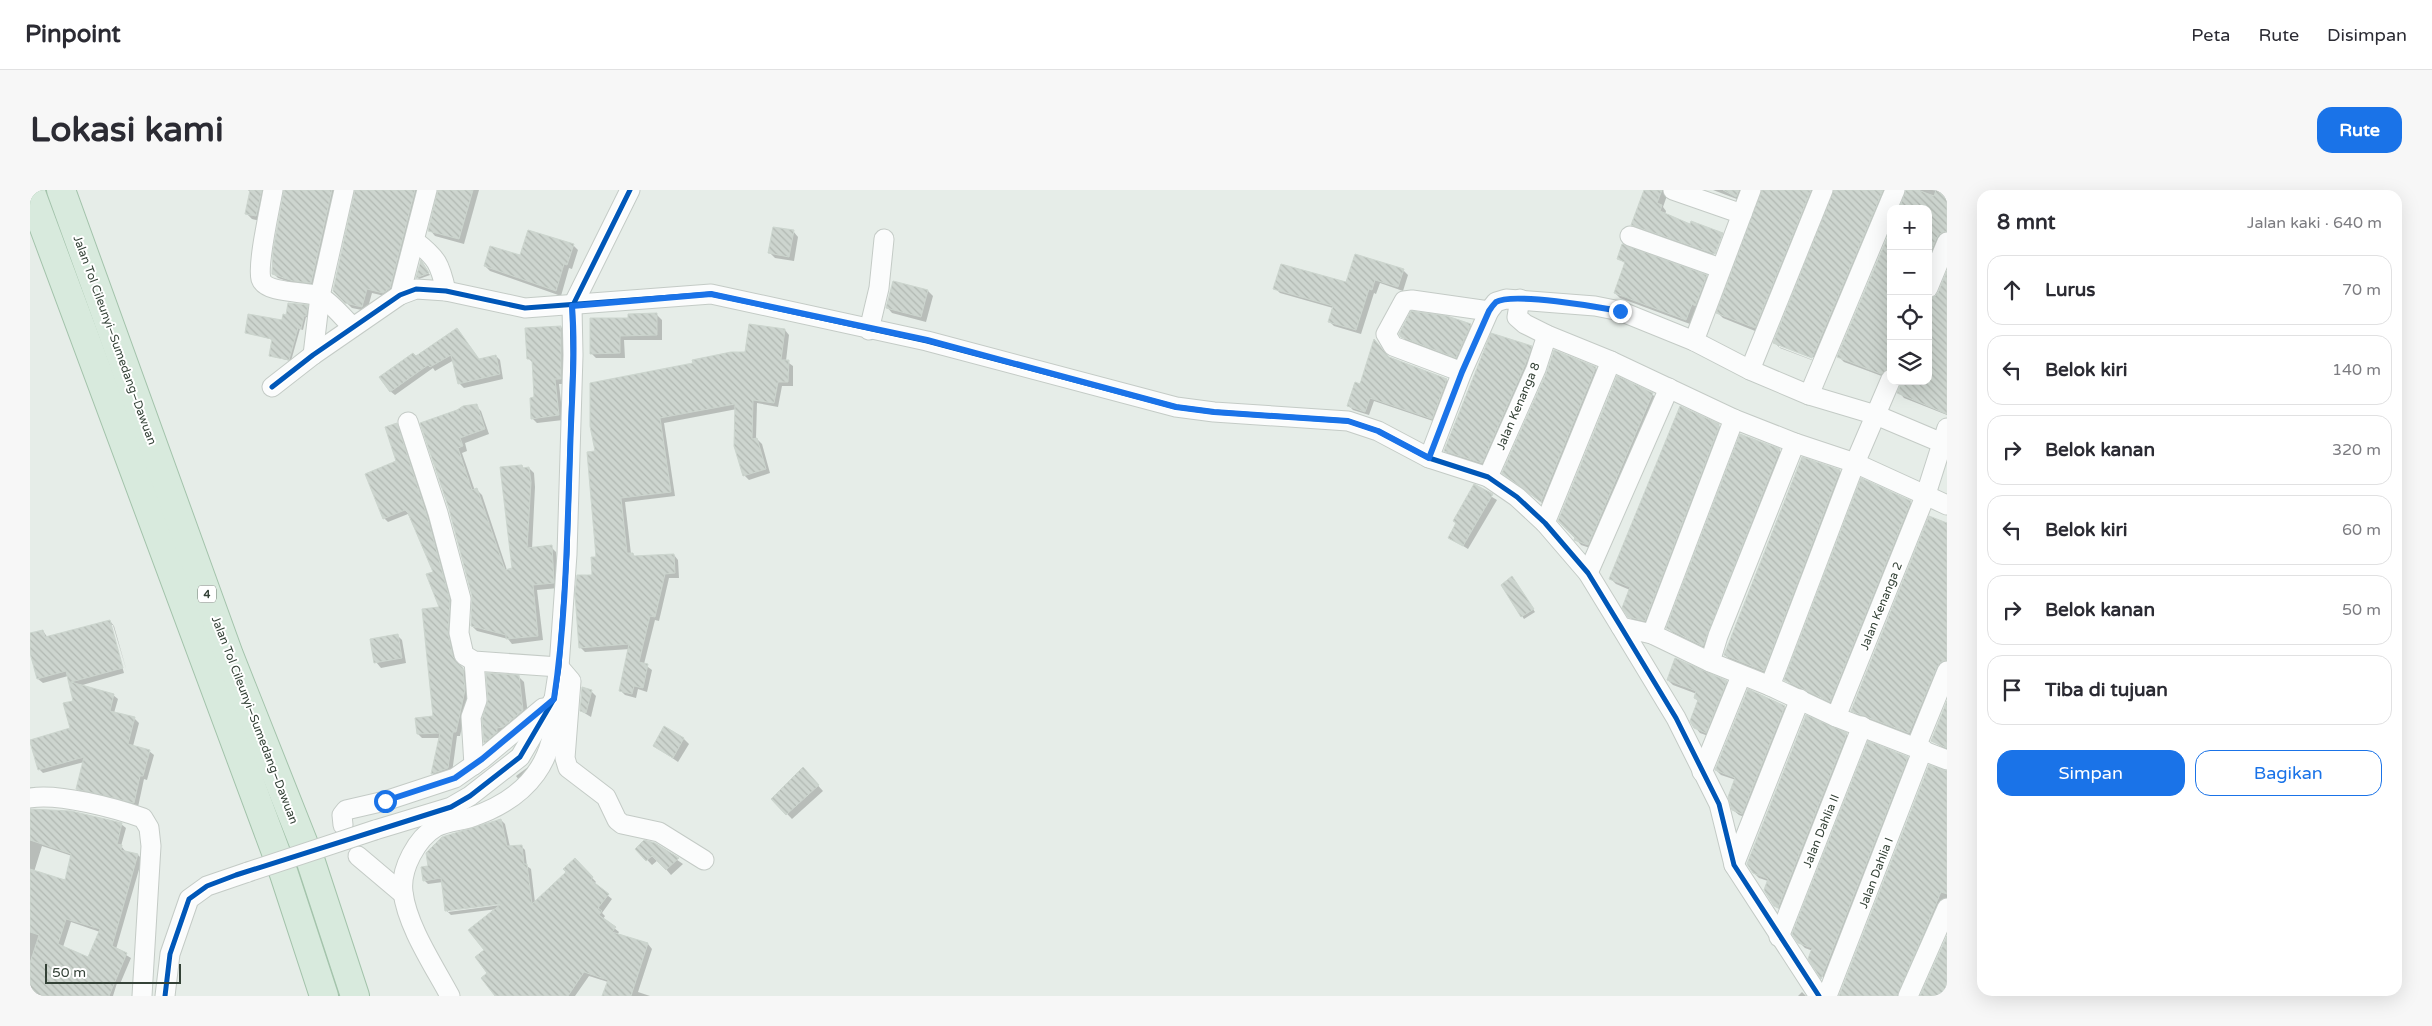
<!DOCTYPE html>
<html lang="id">
<meta charset="utf-8">
<style>
:root{--surface:#fff;--page:#f7f7f7;--text:#2b2b33;--muted:#7c7c81;--line:#e1e1e2;--accent:#1a73e8}
body{margin:0;font-family:"Varela Round",sans-serif;background:var(--page);color:var(--text)}
.controls{position:absolute;right:15px;top:15px;display:grid;overflow:hidden;border-radius:10px;box-shadow:0 5px 20px #0002}
.controls button{width:45px;height:45px;display:grid;place-items:center;padding:0;border:0;border-bottom:1px solid var(--line);background:var(--surface);color:var(--text);font:25px sans-serif}
.scale{position:absolute;left:15px;bottom:12px;width:136px;box-sizing:border-box;padding-left:5px;border:2px solid #344237;border-top:0;font-size:14px;line-height:18px;white-space:nowrap;color:#344237;-webkit-text-stroke:4px #fff;paint-order:stroke}
.stop{position:absolute;width:15px;height:15px;margin:-11px;border:4px solid #1a73e8;border-radius:50%;background:#fff}
.stop.end{background:#1a73e8;border-color:#fff;box-shadow:0 1px 5px #0008}
.list{margin:0;padding:0;list-style:none}
h2{display:flex;justify-content:space-between;align-items:center;height:65px;margin:0;padding:0 20px;font-size:21px}
h2 small{font-size:16px;font-weight:400;color:var(--muted)}
.list li{display:grid;grid-template-columns:32px 1fr auto;gap:15px;align-items:center;box-sizing:border-box;height:70px;margin:0 10px 10px;padding:0 10px;border:1px solid var(--line);border-radius:15px}
.list b{display:block;font-size:19px;white-space:nowrap}
.list em{font-size:16px;font-style:normal;color:var(--muted)}
.actions{display:flex;gap:10px;padding:15px 20px}
.actions a{flex:1;padding:11px 0;border:1px solid var(--accent);border-radius:15px;text-align:center;font-size:18px;color:var(--accent)}
.actions .main{background:var(--accent);color:#fff}
.icon{flex:none;width:28px;height:28px;fill:none;stroke:currentColor;stroke-width:2;stroke-linecap:round;stroke-linejoin:round}
.map{position:relative;flex:none;width:1917px;height:806px;overflow:hidden;border-radius:15px}
header{display:flex;align-items:center;gap:30px;box-sizing:border-box;height:70px;padding:0 25px;background:var(--surface);border-bottom:1px solid var(--line)}
header strong{font-size:24px}
nav{display:flex;gap:28px;margin-inline-start:auto;font-size:18px}
.intro{display:flex;align-items:center;justify-content:space-between;box-sizing:border-box;height:120px;padding:0 30px}
h1{margin:0;font-size:35px}
.button{padding:12px 22px;border-radius:15px;background:var(--accent);color:#fff;font-size:18px;font-weight:700}
main{display:flex;gap:30px;padding:0 30px}
aside{flex:1;background:var(--surface);border-radius:15px;box-shadow:0 5px 20px #0002}
.map>svg:first-child{display:block}
</style>
<header>
<strong>Pinpoint</strong>
<nav><a>Peta</a><a>Rute</a><a>Disimpan</a></nav>
</header>
<div class="intro"><h1>Lokasi kami</h1><a class="button">Rute</a></div>
<main>
<div class="map">
<svg width="1917" height="806" viewBox="0 0 1917 806">
<defs>
<pattern id="building-back-hatch" width="6" height="6" patternUnits="userSpaceOnUse" patternTransform="scale(1.25)"><rect width="6" height="6" fill="#cdd5cf"/><path d="M-1 5l2 2M0 0l6 6M5-1l2 2" fill="none" stroke="#b1b8b2"/></pattern>
</defs>
<rect width="100%" height="100%" fill="#e6ede8"/>
<g fill="#0003" fill-rule="evenodd">
<polygon points="218,0 239,0 231,31 222,29 217,24 221,3"/>
<polygon points="255,0 310,0 286,97 269,95 248,88 243,83"/>
<polygon points="326,0 393,0 365,103 359,107 342,103 337,121 322,118 304,101"/>
<polygon points="409,0 449,0 434,54 405,46 400,40"/>
<polygon points="1615,0 1639,0 1633,17 1636,21 1635,25 1661,36 1692,44 1683,66 1607,40 1602,35"/>
<polygon points="1683,0 1716,0 1712,11"/>
<polygon points="1733,0 1788,0 1730,143 1693,128 1688,123"/>
<path d="M1805,0H1860L1787,172L1750,158L1745,153ZM1749,154L1788,169V172L1749,157Z"/>
<polygon points="1877,0 1917,0 1917,48 1898,85 1898,19"/>
<polygon points="763,41 768,47 764,71 745,68 740,63"/>
<polygon points="1861,42 1861,185 1857,188 1814,172 1809,167"/>
<polygon points="1693,46 1697,49 1690,68 1685,67"/>
<polygon points="543,55 548,60 542,79 539,78 531,106 460,81 455,76"/>
<polygon points="1588,68 1676,86 1681,91 1670,120 1666,118 1660,134 1590,108 1585,103 1596,74"/>
<polygon points="391,73 400,85 389,89 387,87"/>
<polygon points="1373,80 1378,85 1373,101 1350,93 1346,104 1344,103 1331,144 1304,136 1299,131 1303,118 1250,103 1245,98 1317,94"/>
<polygon points="1917,85 1917,225 1874,208 1869,202 1898,191 1900,110 1909,104"/>
<polygon points="863,92 898,101 903,106 896,132 862,123 857,117"/>
<polygon points="277,116 279,118 278,128 276,127 273,140 270,139 261,171 240,166 243,150 216,142 253,131 256,126"/>
<polygon points="627,125 632,130 632,150 594,150 595,168 566,168 561,163 599,129"/>
<polygon points="1440,135 1445,140 1431,172 1377,152 1372,146"/>
<polygon points="531,137 536,142 536,194 529,194 533,230 507,233 502,228 506,208 503,173 499,169"/>
<polygon points="427,140 449,170 466,166 470,170 473,189 434,198 429,193 424,170 405,181 403,178 365,205 360,201 386,167"/>
<polygon points="755,140 759,145 756,171 763,176 763,196 752,196 748,217 727,213 726,248 732,254 740,283 719,290 714,285 707,219 634,233 645,306 595,312 601,364 606,367 644,365 648,370 649,388 639,388 629,431 625,430 614,474 622,480 617,502 608,499 606,508 595,505 590,500 600,459 555,462 550,457 567,368 566,262"/>
<polygon points="1501,157 1506,162 1457,277 1420,266 1415,261"/>
<polygon points="1525,162 1566,178 1571,183 1516,316 1479,288"/>
<polygon points="1359,168 1417,190 1421,194 1406,232 1344,211 1339,225 1323,220 1319,216 1331,195"/>
<polygon points="1622,204 1627,209 1563,359 1551,355 1546,349"/>
<polygon points="446,216 451,221 459,244 435,253 437,261 432,263 445,301 447,300 452,305 477,380 484,379 492,276 494,279 499,278 504,283 505,297 502,359 521,357 526,362 528,398 507,400 513,450 482,454 478,449 447,441 442,436 443,406 420,319 392,234"/>
<polygon points="367,235 371,239 401,332 424,416 422,448 427,473 437,483 439,505 430,546 427,546 422,583 407,588 403,584 411,548 392,548 388,544 404,527 411,418 405,382 378,324 358,332 354,328 367,271"/>
<polygon points="1688,235 1693,240 1620,435 1605,432 1599,426 1600,400 1586,394 1581,389"/>
<polygon points="1711,246 1750,261 1755,266 1678,460 1643,443 1638,438"/>
<polygon points="1772,269 1810,281 1815,286 1739,485 1700,470 1695,465"/>
<polygon points="1444,296 1467,310 1438,359 1420,348"/>
<polygon points="1880,312 1885,317 1805,516 1761,495 1756,490"/>
<polygon points="1917,334 1917,477 1885,548 1827,525 1822,520"/>
<polygon points="1484,390 1505,422 1494,429 1472,395"/>
<polygon points="80,431 84,436 97,482 83,435 80,435 94,483 49,496 83,505 88,509 84,523 104,528 109,533 103,556 119,561 124,565 117,590 114,589 108,617 52,603 48,599 54,572 13,583 9,579 42,539 45,511 38,486 13,493 8,489 0,458 0,445 13,441 18,448"/>
<polygon points="367,445 372,450 376,473 351,478 346,472"/>
<polygon points="489,487 494,492 498,525 460,557 455,552 454,529"/>
<polygon points="1638,490 1696,492 1701,497 1681,547 1670,543 1665,537 1668,511 1665,508 1667,504 1643,495"/>
<polygon points="561,501 566,506 561,527 551,521"/>
<polygon points="1917,514 1917,560 1902,551"/>
<polygon points="1755,517 1760,522 1717,628 1709,625 1703,620 1706,590 1691,585 1686,580"/>
<polygon points="1816,544 1821,549 1751,721 1745,715 1738,691 1729,688 1724,683"/>
<polygon points="654,549 659,554 648,572 625,556"/>
<polygon points="1877,568 1882,573 1797,793 1780,769 1783,761 1775,758 1769,752"/>
<polygon points="498,577 499,578 489,590 486,586"/>
<polygon points="773,579 793,601 762,629 743,609"/>
<polygon points="1917,582 1917,714 1874,806 1810,806"/>
<path d="M0,620L91,634L96,638L91,656L96,662L108,665L112,669L86,759L101,768L90,794L87,793L83,806H0ZM12,656L42,666L36,692L4,682ZM41,732L70,742L59,768L33,757Z"/>
<path d="M471,630L475,634L480,657L491,656L495,660L497,676L501,679L505,713L538,682L545,670L566,692L564,694L582,709L572,723L575,726L573,729L589,742L587,745L618,754L622,759L608,802L620,806H574L578,792L559,786L545,806H466L456,761L467,719L421,725L416,720L413,692L398,694L394,690L399,677L397,663L407,652L415,647ZM477,712L478,714L418,722V719Z"/>
<polygon points="624,654 653,674 641,685 628,670 622,675 607,659"/>
<polygon points="1772,802 1776,806 1768,806"/>
</g>
<g fill="url(#building-back-hatch)" stroke="#ccd5ce" fill-rule="evenodd">
<polygon points="220,0 232,0 226,26 215,24"/>
<polygon points="254,0 302,0 281,93 263,91 242,84 243,61"/>
<polygon points="325,0 385,0 360,98 353,103 337,99 332,117 315,113 303,101"/>
<polygon points="408,0 443,0 429,49 398,41"/>
<polygon points="1614,0 1632,0 1627,13 1632,15 1630,21 1660,34 1661,31 1693,43 1685,64 1601,35"/>
<polygon points="1693,0 1709,0 1706,7"/>
<polygon points="1732,0 1781,0 1725,138 1686,123"/>
<polygon points="1804,0 1853,0 1782,168 1743,153"/>
<polygon points="1876,0 1888,0 1904,6 1906,0 1917,0 1917,41 1911,43 1907,47 1898,68 1898,19 1869,19"/>
<polygon points="743,37 764,40 759,67 738,63"/>
<polygon points="1861,39 1861,178 1851,184 1807,167"/>
<polygon points="498,40 544,54 537,75 534,74 526,101 454,76 460,56 490,65"/>
<polygon points="1592,54 1677,85 1665,116 1662,114 1656,130 1584,103 1595,72 1587,69"/>
<polygon points="1325,64 1374,79 1368,97 1345,90 1342,100 1339,99 1326,140 1298,132 1303,116 1243,99 1251,74 1316,92"/>
<polygon points="391,70 399,83 386,88"/>
<polygon points="1917,81 1917,224 1867,203 1872,191 1898,191 1898,109 1904,107 1908,103"/>
<polygon points="863,91 898,100 891,127 856,118"/>
<polygon points="258,113 278,115 276,126 274,126 271,139 268,138 259,170 239,166 242,149 215,143 218,124 252,130 253,124 256,125"/>
<polygon points="1381,121 1417,126 1441,134 1426,168 1371,147 1369,144"/>
<polygon points="627,123 627,145 590,146 590,163 560,164 560,128 598,128 598,124"/>
<polygon points="719,134 755,139 751,170 759,170 758,192 748,192 744,213 723,210 722,249 727,248 736,279 713,286 704,256 705,214 630,228 641,302 591,308 597,363 603,363 604,366 644,364 645,383 635,384 625,427 620,426 609,472 618,474 613,498 604,496 602,504 589,501 599,454 549,458 545,404 547,385 562,385 561,367 566,367 557,262 565,261 560,236 560,193 663,173 662,170 701,162 715,162"/>
<polygon points="531,136 531,189 525,189 529,225 501,229 500,208 504,207 502,169 497,169 495,138"/>
<polygon points="427,138 449,169 466,165 470,184 428,194 421,165 400,177 398,175 360,202 349,187 383,163 386,166"/>
<polygon points="1461,143 1502,156 1495,175 1452,273 1414,261"/>
<polygon points="1344,149 1359,167 1417,189 1402,229 1340,208 1335,222 1317,216 1325,192 1330,194"/>
<polygon points="1524,160 1566,177 1511,312 1472,283 1516,184"/>
<polygon points="1587,186 1623,203 1558,355 1544,350 1545,348 1528,331"/>
<polygon points="447,214 455,239 430,248 433,256 428,258 442,300 447,298 475,380 482,378 470,277 492,275 493,278 499,277 501,292 497,358 522,355 524,393 503,395 508,446 476,449 476,445 441,436 442,406 419,319 390,233 427,220 433,216"/>
<polygon points="1650,216 1689,234 1689,237 1615,431 1598,427 1592,418 1600,397 1579,389"/>
<polygon points="367,233 397,326 420,410 418,443 423,467 433,478 435,500 426,542 423,542 418,578 401,584 410,543 387,544 385,528 403,526 392,419 409,417 396,384 403,382 378,323 375,320 353,329 335,284 366,271 355,237"/>
<polygon points="1710,244 1750,259 1673,456 1636,438"/>
<polygon points="1772,267 1810,280 1734,481 1694,465"/>
<polygon points="1831,288 1881,311 1800,512 1754,490"/>
<polygon points="1444,294 1463,304 1433,356 1418,348 1426,333 1423,331"/>
<polygon points="1899,326 1917,333 1917,470 1911,472 1907,477 1879,543 1821,521"/>
<polygon points="1482,386 1504,419 1491,427 1471,395"/>
<polygon points="80,430 93,478 41,492 84,504 80,521 105,527 98,554 120,560 113,586 110,586 104,613 46,599 54,567 8,580 0,552 0,550 40,538 33,513 43,511 36,481 7,489 0,463 0,443 13,440 15,447"/>
<polygon points="368,444 372,468 344,473 340,449"/>
<polygon points="1645,468 1697,491 1676,543 1664,538 1660,531 1668,510 1664,508 1666,501 1637,490"/>
<polygon points="456,483 489,485 493,520 473,537 467,538 467,542 454,553 452,529 458,510"/>
<polygon points="552,497 562,500 556,523 550,521"/>
<polygon points="1718,499 1755,516 1712,624 1702,620 1698,607 1705,588 1685,580"/>
<polygon points="1917,511 1917,558 1901,551"/>
<polygon points="1776,525 1817,543 1748,718 1744,716 1734,700 1738,689 1723,683 1717,674"/>
<polygon points="634,536 654,548 643,568 623,556"/>
<polygon points="1838,551 1878,567 1791,789 1778,769 1782,758 1768,753 1762,744"/>
<polygon points="1899,575 1917,581 1917,704 1911,702 1867,806 1809,806"/>
<polygon points="773,577 789,595 756,625 741,609"/>
<path d="M0,619L41,621L92,633L87,654L92,655L91,660L108,664L82,756L97,763L79,806H0V773L9,745L0,742V679L35,690L41,664L0,650ZM36,729L70,739L58,767L28,754Z"/>
<polygon points="471,629 477,656 492,655 494,674 497,674 502,714 536,682 533,679 545,668 563,687 561,690 579,704 568,718 572,721 569,725 586,737 582,742 618,753 601,806 572,806 578,790 554,782 538,806 465,806 451,788 457,783 445,767 454,760 438,740 471,714 415,721 411,688 393,691 391,677 398,676 396,663 412,647"/>
<polygon points="614,650 625,653 649,668 636,680 622,666 616,671 605,659"/>
<polygon points="1917,746 1917,806 1890,806"/>
</g>
<g fill="none" stroke-linecap="round" stroke-linejoin="round">
<defs>
<g id="minor">
<path d="M243,0C240,18 227,74 231,89C236,104 276,101 289,106C299,110 315,130 323,137"/>
<polyline points="1643,0 1712,24"/>
<polyline points="1600,46 1690,78"/>
<path d="M385,51C407,68 410,74 416,101"/>
<polyline points="1898,98 1917,52"/>
<polyline points="370,105 397,0"/>
<polyline points="1490,109 1487,127 1495,134 1517,145 1581,171 1704,229 1765,253 1825,273 1917,315"/>
<polyline points="839,140 849,98 854,49"/>
<polyline points="1664,151 1721,0"/>
<polyline points="283,165 290,106 314,0"/>
<polyline points="1720,180 1793,0"/>
<polyline points="1432,182 1363,156 1356,144 1374,111 1382,110 1459,121"/>
<polyline points="242,197 283,165 370,105 386,99 416,101 495,118 681,104 897,151 1146,217 1184,222 1318,231 1348,241 1399,268 1458,287 1487,307 1515,333 1558,383 1591,437 1646,528 1689,614 1704,675 1789,806"/>
<polyline points="1779,205 1865,0"/>
<polyline points="378,232 408,323 431,409 429,443 434,465 444,471 529,477 541,491 535,568 538,578 576,607 587,630 592,634 629,642 674,670"/>
<polyline points="1399,268 1432,182 1459,121 1466,112 1476,109 1565,116 1590,121 1664,151 1720,180 1779,205 1846,225 1917,255"/>
<polyline points="1458,287 1506,179 1517,145"/>
<polyline points="1515,333 1581,171"/>
<polyline points="1558,383 1639,198"/>
<polyline points="1591,437 1622,444 1680,472 1740,496 1806,527 1917,570"/>
<polyline points="1622,444 1704,229"/>
<polyline points="444,471 447,510 441,527 444,575"/>
<polyline points="1680,472 1688,446 1765,253"/>
<polyline points="1740,496 1825,273 1861,189"/>
<polyline points="1806,527 1896,304 1917,238"/>
<polyline points="1886,557 1917,481"/>
<polyline points="1672,582 1711,486"/>
<path d="M0,608C29,603 85,618 113,628L119,638L121,656L112,806"/>
<polyline points="313,635 312,625 316,620 355,611 425,588 452,569 513,518"/>
<polyline points="345,640 421,617 440,606 490,567 524,509 529,477 537,364 543,165 542,117 600,0"/>
<polyline points="328,666 373,704"/>
<polyline points="1704,675 1770,509"/>
<polyline points="1749,747 1832,536"/>
<polyline points="135,806 140,764 159,709 177,696 218,682"/>
<path d="M420,806C404,776 377,736 373,702C370,679 387,648 406,637C417,631 431,631 442,627C498,608 529,569 524,509"/>
<polyline points="1797,806 1893,559"/>
<polyline points="1878,806 1917,718"/>
</g>
<g id="highway">
<polyline points="0,0 254,684 294,806"/>
<polyline points="31,0 199,465 281,672 325,806"/>
</g>
</defs>
<use href="#minor" stroke="#c4cbc6" stroke-width="21"/>
<use href="#highway" stroke="#a3c3ab" stroke-width="30"/>
<use href="#minor" stroke="#fbfcfc" stroke-width="19"/>
<use href="#highway" stroke="#d8eadd" stroke-width="28"/>
<defs>
<polyline id="minor-bridge" points="218,682 345,640"/>
</defs>
<use href="#minor-bridge" stroke="#c4cbc6" stroke-width="21" stroke-linecap="butt"/>
<use href="#minor-bridge" stroke="#fbfcfc" stroke-width="19"/>
<defs>
<g id="cycleway">
<polyline points="242,197 283,165 370,105 386,99 416,101 495,118 681,104 897,151 1146,217 1184,222 1318,231 1348,241 1399,268 1458,287 1487,307 1515,333 1558,383 1591,437 1646,528 1689,614 1704,675 1789,806"/>
<polyline points="135,806 140,764 159,709 177,696 206,685 421,617 440,606 490,567 524,509 529,477 537,364 543,165 542,117 600,0"/>
</g>
</defs>
<use href="#cycleway" stroke="#fff" stroke-width="8"/>
<use href="#cycleway" stroke="#0057b8" stroke-width="5"/>
</g>
<g fill="none" stroke-linecap="round" stroke-linejoin="round">
<path stroke="#1a73e8" stroke-width="6" d="M355,611L425,588L452,569L524,509C536,429 537,347 540,265C541,216 546,166 542,116L681,104L897,150L1146,217L1184,222L1318,231L1348,241L1399,268L1432,182L1459,121C1461,118 1464,114 1466,112C1482,102 1569,117 1590,121"/>
</g>
<g text-anchor="middle" stroke-width="4" stroke-linejoin="round" paint-order="stroke">
<rect fill="#fff" stroke="#717b73" stroke-width="1" x="168" y="395.5" width="18" height="17" rx="4"/>
<g font-size="11" font-weight="bold" fill="#344237">
<text x="177" y="408">4</text>
</g>
<g font-size="12" fill="#344237" stroke="#fff">
<text transform="translate(85 150) rotate(70)" y="4">Jalan Tol Cileunyi–Sumedang–Dawuan</text>
<text transform="translate(1488 216) rotate(-67)" y="4">Jalan Kenanga 8</text>
<text transform="translate(1851 416) rotate(-68)" y="4">Jalan Kenanga 2</text>
<text transform="translate(225 530) rotate(69)" y="4">Jalan Tol Cileunyi–Sumedang–Dawuan</text>
<text transform="translate(1791 641) rotate(-68)" y="4">Jalan Dahlia II</text>
<text transform="translate(1846 683) rotate(-69)" y="4">Jalan Dahlia I</text>
</g>
</g>
</svg>
<div class="controls">
<button>+</button>
<button>−</button>
<button><svg class="icon" aria-label="locate" viewBox="0 0 24 24"><circle cx="12" cy="12" r="6"/><path d="M12 2v4M12 18v4M2 12h4M18 12h4"/></svg></button>
<button><svg class="icon" aria-label="layers" viewBox="0 0 24 24"><path d="M12 4l9 5-9 5-9-5zM3 14l9 5 9-5"/></svg></button>
</div>
<div class="scale">50 m</div>
<div class="stop" style="left:355px;top:611px"></div>
<div class="stop end" style="left:1590px;top:121px"></div>
</div>
<aside>
<h2>8 mnt<small>Jalan kaki · 640 m</small></h2>
<ul class="list">
<li><svg class="icon" aria-label="ahead" viewBox="0 0 24 24"><path d="M12 20V5M6 11l6-6 6 6"/></svg><div><b>Lurus</b></div><em>70 m</em></li>
<li><svg class="icon" aria-label="left" viewBox="0 0 24 24"><path d="M17 20v-9H6M10 6l-5 5 5 5"/></svg><div><b>Belok kiri</b></div><em>140 m</em></li>
<li><svg class="icon" aria-label="right" viewBox="0 0 24 24"><path d="M7 20v-9h11M14 6l5 5-5 5"/></svg><div><b>Belok kanan</b></div><em>320 m</em></li>
<li><svg class="icon" aria-label="left" viewBox="0 0 24 24"><path d="M17 20v-9H6M10 6l-5 5 5 5"/></svg><div><b>Belok kiri</b></div><em>60 m</em></li>
<li><svg class="icon" aria-label="right" viewBox="0 0 24 24"><path d="M7 20v-9h11M14 6l5 5-5 5"/></svg><div><b>Belok kanan</b></div><em>50 m</em></li>
<li><svg class="icon" aria-label="arrive" viewBox="0 0 24 24"><path d="M6 21V4h12l-3 4 3 4H6"/></svg><div><b>Tiba di tujuan</b></div></li>
</ul>
<div class="actions"><a class="main">Simpan</a><a>Bagikan</a></div>
</aside>
</main>
